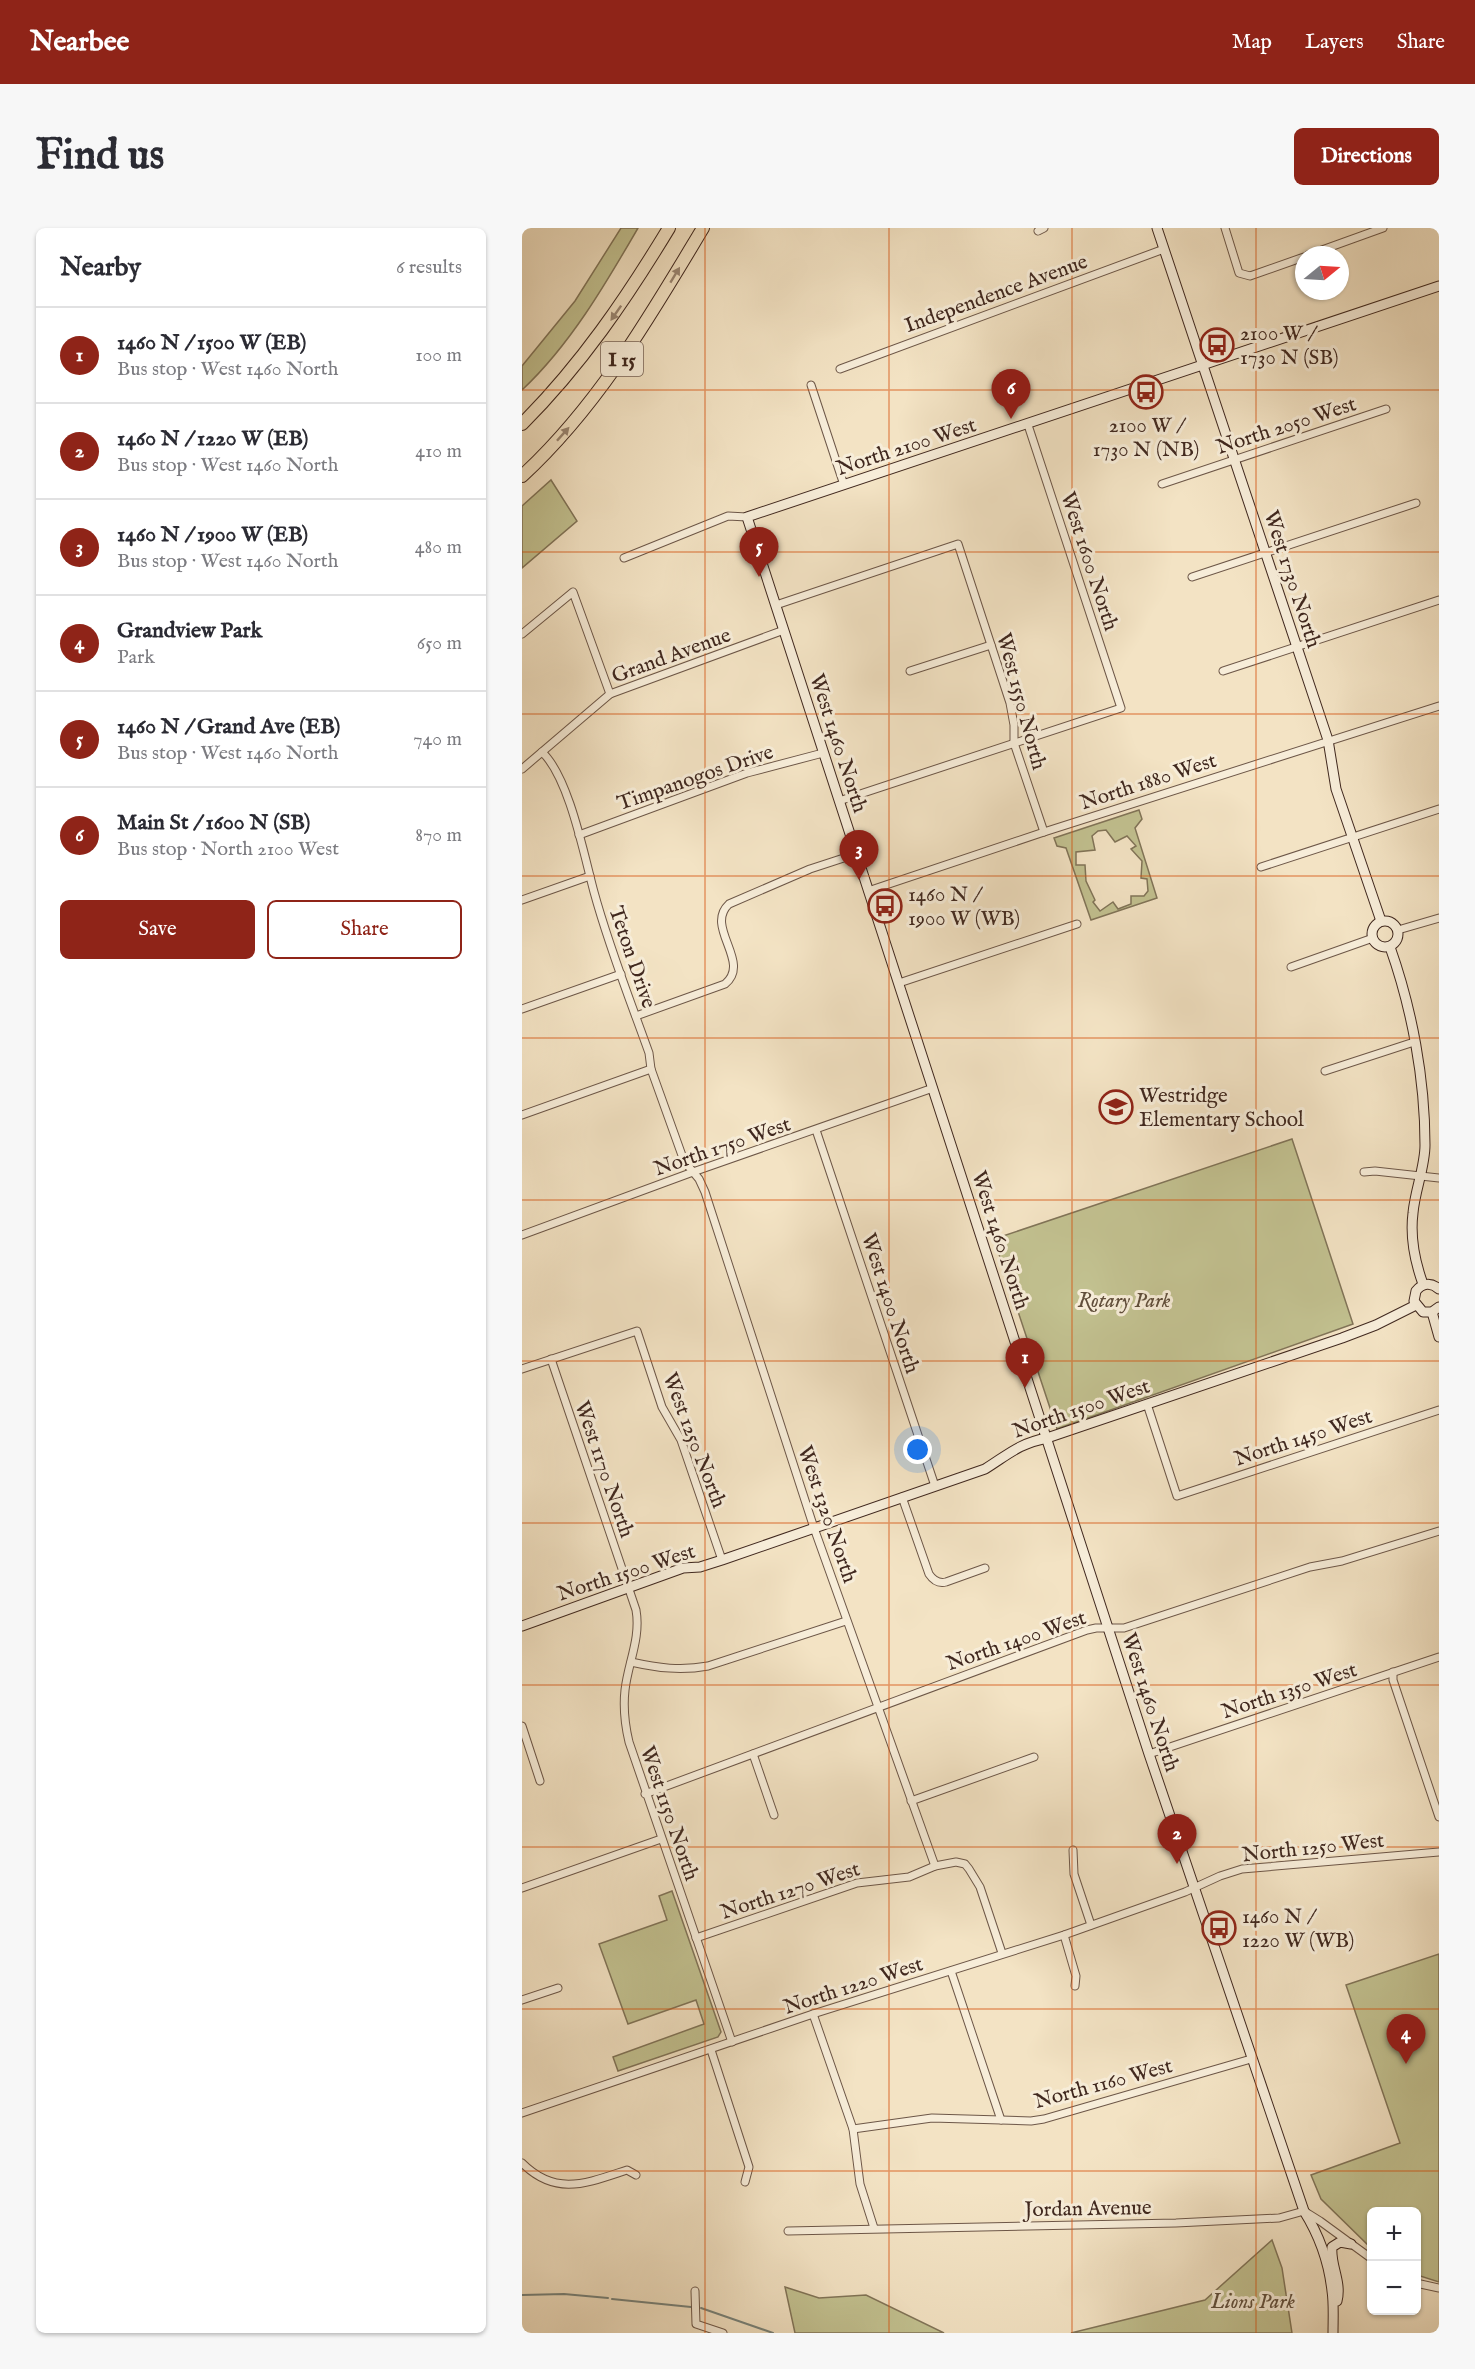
<!DOCTYPE html>
<meta charset="utf-8">
<style>
:root{--surface:#fff;--page:#f7f7f7;--text:#2b2b33;--muted:#7c7c81;--line:#e1e1e2;--accent:#8f2418}
body{margin:0;font-family:"IM FELL English",serif;background:var(--page);color:var(--text)}
.controls{position:absolute;right:18px;bottom:18px;display:grid;overflow:hidden;border-radius:9px;box-shadow:0 2px 4px #0004}
.controls button{width:54px;height:54px;display:grid;place-items:center;padding:0;border:0;border-bottom:2px solid var(--line);background:var(--surface);color:var(--text);font:30px sans-serif}
.compass{position:absolute;left:773px;top:18px;width:54px;height:54px;border-radius:50%;background:var(--surface);box-shadow:0 2px 4px #0004;rotate:72deg}
.you{position:absolute;left:396px;top:1222px;width:21px;height:21px;margin:-15px;border:4px solid #fff;border-radius:50%;background:#1a73e8;box-shadow:0 0 0 9px #1a73e833}
.badge{display:grid;place-items:center;width:39px;height:39px;border-radius:50%;background:var(--accent);color:#fff;font-size:20px;font-weight:700}
.pin{position:absolute;translate:-50% -50px;filter:drop-shadow(0 2px 3px #0008)}
.pin::after{content:'';position:absolute;top:32px;width:21px;height:18px;background:inherit;clip-path:polygon(0 0,100% 0,50% 100%)}
.list{margin:0;padding:0;list-style:none}
h2{display:flex;justify-content:space-between;align-items:center;height:78px;margin:0;padding:0 24px;font-size:26px}
h2 small{font-size:20px;font-weight:400;color:var(--muted)}
.list li{display:grid;grid-template-columns:39px 1fr auto;gap:18px;align-items:center;box-sizing:border-box;height:96px;padding:0 24px;border-top:2px solid var(--line)}
.list b{display:block;font-size:22px;white-space:nowrap}
.list p{margin:0;font-size:20px;white-space:nowrap;color:var(--muted)}
.list em{font-size:20px;font-style:normal;color:var(--muted)}
.actions{display:flex;gap:12px;padding:18px 24px}
.actions a{flex:1;padding:14px 0;border:2px solid var(--accent);border-radius:9px;text-align:center;font-size:21px;color:var(--accent)}
.actions .main{background:var(--accent);color:#fff}
.map{position:relative;flex:none;width:917px;height:2105px;overflow:hidden;border-radius:9px}
header{display:flex;align-items:center;gap:36px;box-sizing:border-box;height:84px;padding:0 30px;background:var(--accent);color:#fff}
header strong{font-size:28px}
nav{display:flex;gap:33px;margin-inline-start:auto;font-size:21px}
.intro{display:flex;align-items:center;justify-content:space-between;box-sizing:border-box;height:144px;padding:0 36px}
h1{margin:0;font-size:42px}
.button{padding:15px 27px;border-radius:9px;background:var(--accent);color:#fff;font-size:21px;font-weight:700}
main{display:flex;gap:36px;padding:0 36px}
aside{flex:1;background:var(--surface);border-radius:9px;box-shadow:0 2px 4px #0004}
.map>svg:first-child{display:block}
</style>
<header>
<strong>Nearbee</strong>
<nav><a>Map</a><a>Layers</a><a>Share</a></nav>
</header>
<div class="intro"><h1>Find us</h1><a class="button">Directions</a></div>
<main>
<aside>
<h2>Nearby<small>6 results</small></h2>
<ul class="list">
<li><span class="badge">1</span><div><b>1460 N / 1500 W (EB)</b><p>Bus stop · West 1460 North</p></div><em>100 m</em></li>
<li><span class="badge">2</span><div><b>1460 N / 1220 W (EB)</b><p>Bus stop · West 1460 North</p></div><em>410 m</em></li>
<li><span class="badge">3</span><div><b>1460 N / 1900 W (EB)</b><p>Bus stop · West 1460 North</p></div><em>480 m</em></li>
<li><span class="badge">4</span><div><b>Grandview Park</b><p>Park</p></div><em>650 m</em></li>
<li><span class="badge">5</span><div><b>1460 N / Grand Ave (EB)</b><p>Bus stop · West 1460 North</p></div><em>740 m</em></li>
<li><span class="badge">6</span><div><b>Main St / 1600 N (SB)</b><p>Bus stop · North 2100 West</p></div><em>870 m</em></li>
</ul>
<div class="actions"><a class="main">Save</a><a>Share</a></div>
</aside>
<div class="map">
<svg width="917" height="2105" viewBox="0 0 917 2105">
<rect width="100%" height="100%" fill="#f3e3c4"/>
<filter id="stains"><feTurbulence type="fractalNoise" baseFrequency=".00333" numOctaves="4"/><feColorMatrix values="0 0 0 0 .2 0 0 0 0 .09 0 0 0 0 .02 0 0 0 .5 -.17"/></filter>
<radialGradient id="worn" r=".72"><stop offset=".6" stop-color="#630" stop-opacity="0"/><stop offset="1" stop-color="#630" stop-opacity=".3"/></radialGradient>
<g fill="#c2c190" stroke="#817458" stroke-width="1.5" fill-rule="evenodd">
<path d="M99,0H116C83,57 48,117 0,162V138L53,73Z"/>
<polygon points="29,252 55,293 0,340 0,278"/>
<path d="M617,582L620,591L613,600L635,670L569,692L544,620L535,618L532,610ZM584,602L593,614L605,608L614,618L609,621L620,633L619,650L625,651L626,663L622,668H609V676L596,681L591,674L578,683L571,674L573,672L564,653L563,637H554V624L573,622L570,608L576,603Z"/>
<polygon points="770,911 831,1096 535,1201 472,1011"/>
<polygon points="150,1663 199,1804 196,1809 96,1843 91,1829 182,1796 174,1772 106,1796 77,1716 145,1692 137,1668"/>
<polygon points="917,1726 917,2054 895,2047 894,1984 850,1984 849,2020 799,1971 789,1947 878,1915 824,1757"/>
<polygon points="750,2012 760,2040 770,2105 549,2105 683,2072"/>
<polygon points="263,2059 297,2070 344,2067 422,2105 273,2105"/>
</g>
<g fill="none" stroke-linecap="round" stroke-linejoin="round">
<g stroke="#77827a" stroke-width="2">
<polyline points="0,2067 42,2066 86,2070"/>
<polyline points="90,2071 169,2079"/>
<polyline points="179,2080 251,2105"/>
</g>
<defs>
<g id="street">
<polyline points="703,0 717,45 728,48 782,29"/>
<polyline points="516,3 522,0"/>
<polyline points="786,27 861,0"/>
<polyline points="318,141 642,21"/>
<polyline points="289,157 322,257"/>
<polyline points="640,256 864,181"/>
<polyline points="102,330 206,288 225,289"/>
<polyline points="670,349 894,275"/>
<polyline points="254,377 436,316 488,475 492,497 492,515 522,604"/>
<polyline points="0,406 51,364 88,466"/>
<polyline points="388,443 469,417"/>
<polyline points="701,443 917,372"/>
<path d="M20,524C47,549 62,627 72,664C87,719 108,772 127,825L129,841L162,933L177,951L183,964L292,1300L413,1638"/>
<polyline points="0,541 88,466 262,402"/>
<polyline points="317,573 599,480 506,197"/>
<polyline points="57,607 225,545 301,525"/>
<polyline points="739,639 917,581"/>
<polyline points="346,663 522,604 917,478"/>
<polyline points="0,672 68,648"/>
<polyline points="876,702 917,690"/>
<polyline points="769,739 851,710"/>
<polyline points="377,755 555,696"/>
<polyline points="0,781 99,746"/>
<path d="M114,788L203,756C230,734 182,699 207,676L288,641L334,626"/>
<polyline points="803,843 892,814"/>
<polyline points="0,887 129,841"/>
<polyline points="294,902 413,1258"/>
<polyline points="842,944 853,943 917,950"/>
<polyline points="0,1007 171,944 411,860"/>
<path d="M29,1131L114,1382C119,1410 106,1435 103,1462C101,1480 103,1497 107,1514L210,1814"/>
<polyline points="0,1141 115,1103 140,1179 159,1212 200,1332"/>
<polyline points="625,1176 655,1268 917,1182"/>
<path d="M380,1269L407,1346C411,1352 416,1356 424,1354L463,1340"/>
<path d="M109,1434C136,1440 159,1443 186,1438L324,1393"/>
<polyline points="871,1444 871,1452 917,1589"/>
<polyline points="0,1498 18,1553"/>
<polyline points="231,1526 252,1587"/>
<polyline points="627,1526 917,1429"/>
<polyline points="123,1566 565,1402 574,1400 602,1400 788,1339 820,1333 917,1303"/>
<polyline points="389,1573 512,1529"/>
<polyline points="551,1622 552,1646 569,1697"/>
<polyline points="0,1660 139,1611"/>
<polyline points="542,1707 554,1748 553,1758"/>
<polyline points="174,1710 335,1655 387,1649 413,1638 434,1634 443,1636 447,1641 458,1659 480,1725"/>
<polyline points="429,1743 479,1892"/>
<polyline points="0,1772 36,1760"/>
<polyline points="291,1786 331,1901 338,1956 352,2000"/>
<polyline points="189,1822 227,1939 223,1954"/>
<polyline points="0,1885 291,1786 542,1707 663,1664 698,1648 720,1641 917,1624"/>
<polyline points="331,1901 410,1890 509,1893 522,1891 729,1831"/>
<path d="M0,1935C34,1969 65,1955 105,1942L114,1947"/>
<polyline points="266,2003 654,1995 757,1990 782,1983 798,1993 850,2031"/>
<polyline points="894,2055 917,2060"/>
<polyline points="173,2063 174,2096 201,2105"/>
</g>
<g id="secondary">
<polyline points="635,0 806,512 814,561 859,693"/>
<circle cx="863" cy="706" r="13"/>
<path d="M868,719C890,781 903,851 903,917C903,939 893,962 891,985C888,1009 893,1034 901,1056"/>
<path d="M917,1061C909,1054 900,1055 894,1063L892,1073L901,1084H910L917,1079"/>
<polyline points="910,1084 917,1109"/>
<path d="M0,1398L161,1340L178,1339L200,1332L463,1241C487,1226 496,1216 525,1210L820,1110L854,1097L894,1077"/>
<path d="M815,2073C820,2054 808,2037 810,2019L818,2014L829,2016"/>
<path d="M811,2105C811,2091 812,2076 810,2063C807,2035 797,2007 782,1983L627,1526L225,289L917,58"/>
</g>
<g id="highway">
<path d="M0,196C59,137 104,71 147,0"/>
<path d="M0,248C77,177 128,88 181,0"/>
</g>
</defs>
<use href="#street" stroke="#6d5748" stroke-width="9"/>
<use href="#secondary" stroke="#40281f" stroke-width="11"/>
<use href="#highway" stroke="#40281f" stroke-width="14"/>
<use href="#street" stroke="#f7edd9" stroke-width="7"/>
<use href="#secondary" stroke="#f7edd9" stroke-width="9"/>
<use href="#highway" stroke="#f3e3c4" stroke-width="12"/>
</g>
<defs><path id="oneway-solid" d="M-6-.8H1V-3.2L6.5 0L1 3.2V.8H-6Z" transform="scale(1.5)"/></defs>
<g fill="#9a8672">
<use href="#oneway-solid" transform="translate(153 47) rotate(-59)"/>
<use href="#oneway-solid" transform="translate(94 85) rotate(125)"/>
<use href="#oneway-solid" transform="translate(41 206) rotate(-48)"/>
</g>
<path fill="none" stroke="#d7540e" stroke-width="1.5" stroke-opacity="0.55" d="M183,0V2105M367,0V2105M550,0V2105M734,0V2105M0,162H917M0,324H917M0,486H917M0,648H917M0,810H917M0,972H917M0,1133H917M0,1295H917M0,1457H917M0,1619H917M0,1781H917M0,1943H917"/>
<defs>
<symbol id="bus-ring" viewBox="-11 -11 22 22"><circle r="9.5" fill="#f7edd9" stroke="#8f2418" stroke-width="1.5"/><path d="M-5-6H5V4H4V6H2V4H-2V6H-4V4H-5ZM-3.5-4V0h7V-4ZM-3.5 1.2v1.5H-2V1.2ZM2 1.2v1.5H3.5V1.2Z" fill="#8f2418"/></symbol>
<symbol id="school-ring" viewBox="-11 -11 22 22"><circle r="9.5" fill="#f7edd9" stroke="#8f2418" stroke-width="1.5"/><path d="M0-5L7-2L0 1L-7-2ZM-4 1L0 2.5L4 1V4Q0 6-4 4Z" fill="#8f2418"/></symbol>
</defs>
<g fill-rule="evenodd">
<use href="#bus-ring" x="676" y="98" width="38" height="38"/>
<use href="#bus-ring" x="605" y="145" width="38" height="38"/>
<use href="#bus-ring" x="344" y="659" width="38" height="38"/>
<use href="#school-ring" x="575" y="860" width="38" height="38"/>
<use href="#bus-ring" x="678" y="1681" width="38" height="38"/>
</g>
<g text-anchor="middle" stroke-width="6" stroke-linejoin="round" paint-order="stroke">
<rect fill="#f7edd9" stroke="#776357" stroke-width="1.5" x="79" y="114" width="42" height="34" rx="4.5"/>
<g font-size="20" font-weight="bold" fill="#40281f">
<text x="100" y="138">I 15</text>
</g>
<g font-size="21" fill="#40281f" stroke="#f7edd9">
<text transform="translate(474 65) rotate(-20)" y="7">Independence Avenue</text>
<text transform="translate(764 197) rotate(-18)" y="7">North 2050 West</text>
<text transform="translate(384 218) rotate(-18)" y="7">North 2100 West</text>
<text transform="translate(568 333) rotate(72)" y="7">West 1600 North</text>
<text transform="translate(771 351) rotate(72)" y="7">West 1730 North</text>
<text transform="translate(149 427) rotate(-20)" y="7">Grand Avenue</text>
<text transform="translate(500 473) rotate(75)" y="7">West 1550 North</text>
<text transform="translate(317 515) rotate(72)" y="7">West 1460 North</text>
<text transform="translate(173 549) rotate(-19)" y="7">Timpanogos Drive</text>
<text transform="translate(626 553) rotate(-18)" y="7">North 1880 West</text>
<text transform="translate(111 729) rotate(71)" y="7">Teton Drive</text>
<text transform="translate(200 918) rotate(-19)" y="7">North 1750 West</text>
<text transform="translate(479 1012) rotate(72)" y="7">West 1460 North</text>
<text transform="translate(369 1075) rotate(72)" y="7">West 1400 North</text>
<text transform="translate(559 1180) rotate(-19)" y="7">North 1500 West</text>
<text transform="translate(781 1209) rotate(-18)" y="7">North 1450 West</text>
<text transform="translate(173 1212) rotate(69)" y="7">West 1250 North</text>
<text transform="translate(83 1241) rotate(71)" y="7">West 1170 North</text>
<text transform="translate(306 1286) rotate(71)" y="7">West 1320 North</text>
<text transform="translate(104 1344) rotate(-18)" y="7">North 1500 West</text>
<text transform="translate(494 1412) rotate(-19)" y="7">North 1400 West</text>
<text transform="translate(767 1462) rotate(-18)" y="7">North 1350 West</text>
<text transform="translate(629 1474) rotate(72)" y="7">West 1460 North</text>
<text transform="translate(148 1585) rotate(71)" y="7">West 1150 North</text>
<text transform="translate(791 1619) rotate(-6)" y="7">North 1250 West</text>
<text transform="translate(268 1662) rotate(-18)" y="7">North 1270 West</text>
<text transform="translate(331 1757) rotate(-18)" y="7">North 1220 West</text>
<text transform="translate(581 1855) rotate(-15)" y="7">North 1160 West</text>
<text transform="translate(566 1980) rotate(-1)" y="7">Jordan Avenue</text>
</g>
<g font-size="21" fill="#40281f" stroke="#f7edd9" text-anchor="start">
<text x="718" y="112">2100 W /<tspan x="718" dy="24">1730 N (SB)</tspan></text>
<text x="624" y="204" text-anchor="middle">2100 W /<tspan x="624" dy="24">1730 N (NB)</tspan></text>
<text x="386" y="673">1460 N /<tspan x="386" dy="24">1900 W (WB)</tspan></text>
<text x="617" y="874">Westridge<tspan x="617" dy="24">Elementary School</tspan></text>
<text x="720" y="1695">1460 N /<tspan x="720" dy="24">1220 W (WB)</tspan></text>
</g>
<g font-size="21" font-style="italic" fill="#604e3b" stroke="#f7edd9">
<text x="602" y="1079">Rotary Park</text>
<text x="731" y="2080">Lions Park</text>
</g>
</g>
<rect width="100%" height="100%" filter="url(#stains)"/>
<rect width="100%" height="100%" fill="url(#worn)"/>
</svg>
<div class="controls">
<button>+</button>
<button>−</button>
</div>
<svg class="compass" viewBox="-18 -18 36 36"><path d="M0-13l5 13h-10z" fill="#e53935"/><path d="M0 13l5-13h-10z" fill="#7c7c81"/></svg>
<div class="you"></div>
<div class="pin badge" style="left:503px;top:1160px">1</div>
<div class="pin badge" style="left:655px;top:1636px">2</div>
<div class="pin badge" style="left:337px;top:652px">3</div>
<div class="pin badge" style="left:884px;top:1836px">4</div>
<div class="pin badge" style="left:237px;top:349px">5</div>
<div class="pin badge" style="left:489px;top:191px">6</div>
</div>
</main>
